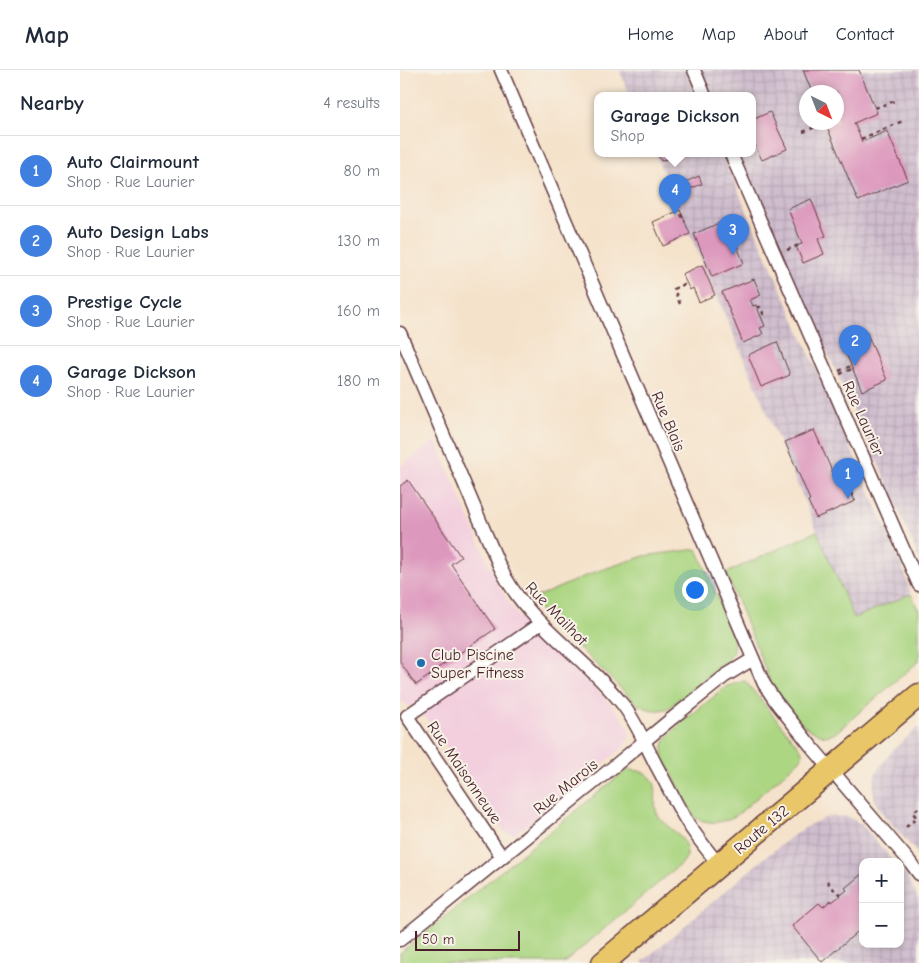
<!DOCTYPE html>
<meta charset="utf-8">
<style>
:root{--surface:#fff;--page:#f6f6f7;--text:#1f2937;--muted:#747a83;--line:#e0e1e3;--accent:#ea580c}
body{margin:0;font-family:"Comic Neue",sans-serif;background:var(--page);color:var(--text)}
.controls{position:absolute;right:15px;bottom:15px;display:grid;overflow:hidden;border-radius:10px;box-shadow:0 2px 8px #0003}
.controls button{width:45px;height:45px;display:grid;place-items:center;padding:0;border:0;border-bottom:1px solid var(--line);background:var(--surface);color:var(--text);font:25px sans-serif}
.compass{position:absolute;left:399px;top:15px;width:45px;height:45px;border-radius:50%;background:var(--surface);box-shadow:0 2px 8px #0003;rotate:138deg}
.scale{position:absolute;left:15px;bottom:12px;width:105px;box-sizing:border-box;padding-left:5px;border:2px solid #4a1f2b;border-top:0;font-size:14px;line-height:18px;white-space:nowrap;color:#4a1f2b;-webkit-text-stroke:4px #f7f3e8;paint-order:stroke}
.you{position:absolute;left:294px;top:519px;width:18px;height:18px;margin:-12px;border:4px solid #fff;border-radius:50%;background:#1a73e8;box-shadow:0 0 0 8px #1a73e833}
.badge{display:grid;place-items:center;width:32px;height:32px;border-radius:50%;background:var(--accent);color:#fff;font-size:16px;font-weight:700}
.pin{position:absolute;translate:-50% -41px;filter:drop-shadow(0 1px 2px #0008)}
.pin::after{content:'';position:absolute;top:26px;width:18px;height:15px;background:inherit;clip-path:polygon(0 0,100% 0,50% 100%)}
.popup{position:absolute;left:194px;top:22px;width:162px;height:65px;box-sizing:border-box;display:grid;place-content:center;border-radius:10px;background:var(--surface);filter:drop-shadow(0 1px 4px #0005);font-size:16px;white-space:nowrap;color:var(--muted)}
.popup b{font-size:19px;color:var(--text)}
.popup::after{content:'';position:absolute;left:50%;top:100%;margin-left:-10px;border:10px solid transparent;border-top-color:var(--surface)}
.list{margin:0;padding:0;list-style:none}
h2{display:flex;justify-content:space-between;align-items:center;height:65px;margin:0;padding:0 20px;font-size:21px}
h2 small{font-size:16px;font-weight:400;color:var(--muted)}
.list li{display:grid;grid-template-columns:32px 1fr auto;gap:15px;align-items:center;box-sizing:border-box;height:70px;padding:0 20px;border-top:1px solid var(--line)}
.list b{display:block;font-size:19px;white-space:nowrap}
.list p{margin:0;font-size:16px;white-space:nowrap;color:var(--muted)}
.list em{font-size:16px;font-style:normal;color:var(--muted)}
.map{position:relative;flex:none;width:519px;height:893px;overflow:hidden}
header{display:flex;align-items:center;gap:30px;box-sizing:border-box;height:70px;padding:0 25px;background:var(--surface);border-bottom:1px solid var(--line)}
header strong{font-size:24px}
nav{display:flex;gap:28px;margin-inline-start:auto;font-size:18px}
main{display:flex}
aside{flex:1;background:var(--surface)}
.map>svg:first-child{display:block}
</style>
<header>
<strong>Map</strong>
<nav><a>Home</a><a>Map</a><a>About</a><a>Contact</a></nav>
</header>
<main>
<aside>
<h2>Nearby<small>4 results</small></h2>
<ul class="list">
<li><span class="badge" style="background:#3f7fe0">1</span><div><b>Auto Clairmount</b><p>Shop · Rue Laurier</p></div><em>80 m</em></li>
<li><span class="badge" style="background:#3f7fe0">2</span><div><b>Auto Design Labs</b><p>Shop · Rue Laurier</p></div><em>130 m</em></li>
<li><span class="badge" style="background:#3f7fe0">3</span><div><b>Prestige Cycle</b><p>Shop · Rue Laurier</p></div><em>160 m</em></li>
<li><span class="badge" style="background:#3f7fe0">4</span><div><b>Garage Dickson</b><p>Shop · Rue Laurier</p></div><em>180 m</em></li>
</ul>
</aside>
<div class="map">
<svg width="519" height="893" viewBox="0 0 519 893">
<defs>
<pattern id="industrial-grid" width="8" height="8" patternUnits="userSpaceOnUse" patternTransform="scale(1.25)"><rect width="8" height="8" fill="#cfbdce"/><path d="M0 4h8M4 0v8" fill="none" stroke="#b3a2b1"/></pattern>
</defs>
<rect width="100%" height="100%" fill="#f7f3e8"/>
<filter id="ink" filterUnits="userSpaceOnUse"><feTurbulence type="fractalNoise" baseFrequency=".02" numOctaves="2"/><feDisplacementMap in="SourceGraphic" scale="10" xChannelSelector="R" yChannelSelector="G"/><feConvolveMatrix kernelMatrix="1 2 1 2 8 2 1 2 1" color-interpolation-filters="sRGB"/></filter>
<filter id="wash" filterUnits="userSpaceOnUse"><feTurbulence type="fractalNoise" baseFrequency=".0096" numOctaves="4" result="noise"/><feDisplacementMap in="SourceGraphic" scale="20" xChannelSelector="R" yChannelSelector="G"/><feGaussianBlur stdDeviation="1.12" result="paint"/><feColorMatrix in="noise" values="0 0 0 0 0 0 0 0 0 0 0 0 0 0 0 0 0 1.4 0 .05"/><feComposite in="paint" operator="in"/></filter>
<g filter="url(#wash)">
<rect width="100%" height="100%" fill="#f5e2ca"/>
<polygon fill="#f3cfde" points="36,371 96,511 110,534 117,545 193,615 221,646 228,657 230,664 224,677 115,764 109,764 104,761 27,649 0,630 0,396"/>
<g fill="url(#industrial-grid)" fill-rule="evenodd">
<polygon points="223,0 286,0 297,26 230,26 220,2"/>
<path d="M300,0H519V489L491,422L337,84H352V26H312ZM407,22H437V52H407Z"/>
<polygon points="255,84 322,84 483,452 505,504 511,524 454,548 346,293 290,164 263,176 253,152 280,140"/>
<polygon points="519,657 519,785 484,745 475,732 473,718 476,702 493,680"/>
<polygon points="433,746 448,747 461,754 494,792 463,792 463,874 500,874 500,799 508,808 519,831 519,893 241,893 363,789 394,765 411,754 425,748"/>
</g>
<g fill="#acd682" stroke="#7b7a56">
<polygon points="417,461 454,548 511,524 519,541 519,591 434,664 425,666 410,660 401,653 373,618 326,503"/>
<path d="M297,479L334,566L333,582L329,589L269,638C257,642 250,640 238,635L130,530L195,502L244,486Z"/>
<path d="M345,611L400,678L403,684L400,690L337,745C322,753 311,755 295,748L263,687V675L268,666L279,655L327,616Z"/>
<path d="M227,700C235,700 244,701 249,706C261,717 252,731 257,743C266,762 287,761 287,786L283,792L164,893H0V883L220,705Z"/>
</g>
<g id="blocks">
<g fill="#dd98bd">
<polygon points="403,0 459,0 477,43 454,53 461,69 462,72 487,61 508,110 458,131 425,52 437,52 437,22 412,22"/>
<polygon points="370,42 387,79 362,90 352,69 352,50"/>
<polygon points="258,84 279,84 261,91"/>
<polygon points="299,106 302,114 275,125 272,118"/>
<polygon points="411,129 426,166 418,169 424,184 403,193 396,176 402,174 388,139"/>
<polygon points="280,140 290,164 263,176 253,152"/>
<polygon points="326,150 344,193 312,207 294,164"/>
<polygon points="302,195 315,225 299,232 293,218 290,220 282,204"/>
<polygon points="354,209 361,225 350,230 353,236 356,235 365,256 360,258 363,264 343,273 322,222"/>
<polygon points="466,261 487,310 462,321 441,272"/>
<polygon points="377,272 390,305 361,317 348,285"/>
<polygon points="414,360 439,417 447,413 455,431 416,448 408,431 410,430 385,372"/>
<polygon points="8,410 61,487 51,494 95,559 32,602 33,603 16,615 0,592 0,416"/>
<polygon points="463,803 463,857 422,892 392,856 419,833 423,837 431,830 432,832 447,820 445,818"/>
</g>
</g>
</g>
<g filter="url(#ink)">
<use href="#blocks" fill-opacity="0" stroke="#643c43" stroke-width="1"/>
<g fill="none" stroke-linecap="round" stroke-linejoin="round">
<defs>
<g id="street">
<polyline points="101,0 364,614 376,632 411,676 510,792 519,804"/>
<polyline points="294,0 305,26"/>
<polyline points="331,84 519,515"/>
<path d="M0,263L99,495C126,554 184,585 223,635C237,653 245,674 256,695C267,715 277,736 289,755C298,769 309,782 319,795"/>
<polyline points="102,787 7,646 141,553"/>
<polyline points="0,870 212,698 270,650 325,606 353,589"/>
</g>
<polyline id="highway" points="203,893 519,625"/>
</defs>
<use href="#street" stroke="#643c43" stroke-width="15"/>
<use href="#highway" stroke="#643c43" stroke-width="25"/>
<g stroke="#643c43" stroke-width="2.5" stroke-dasharray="4 4" stroke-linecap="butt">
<polyline points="475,38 497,30"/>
<polyline points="403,62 425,53"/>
<polyline points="461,69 505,50"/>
<polyline points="281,144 285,152"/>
<polyline points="387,180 399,175"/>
<polyline points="280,234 274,219 287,213"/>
<polyline points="357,238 360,237 364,245"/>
<polyline points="439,301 451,296"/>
<polyline points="440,304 452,299"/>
<polyline points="451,423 455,431"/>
<polyline points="30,606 34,612"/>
<polyline points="506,757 517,748 513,743 519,737"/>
<polyline points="427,811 436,822 441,825"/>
</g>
<use href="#street" stroke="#fff" stroke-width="12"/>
<use href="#highway" stroke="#e9c769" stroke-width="22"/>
</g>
</g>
<circle fill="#1f6fb2" stroke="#f7f3e8" stroke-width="2" cx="21" cy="593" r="5"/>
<g text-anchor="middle" stroke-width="4" stroke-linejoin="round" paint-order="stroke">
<g font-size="16" fill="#4a1f2b" stroke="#f7f3e8">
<text transform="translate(464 348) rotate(66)" y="6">Rue Laurier</text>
<text transform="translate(269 351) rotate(67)" y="6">Rue Blais</text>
<text transform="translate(157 543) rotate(46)" y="6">Rue Mailhot</text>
<text transform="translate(65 702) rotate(56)" y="6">Rue Maisonneuve</text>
<text transform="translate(165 716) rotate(-39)" y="6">Rue Marois</text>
<text transform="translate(361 759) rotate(-40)" y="6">Route 132</text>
</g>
<g font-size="16" fill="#4a1f2b" stroke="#f7f3e8" text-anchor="start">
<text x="31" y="590">Club Piscine<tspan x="31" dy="18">Super Fitness</tspan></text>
</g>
</g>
</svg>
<div class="controls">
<button>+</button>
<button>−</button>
</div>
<svg class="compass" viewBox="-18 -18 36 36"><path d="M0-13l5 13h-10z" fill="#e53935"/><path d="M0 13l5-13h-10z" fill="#747a83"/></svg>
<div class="scale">50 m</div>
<div class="you"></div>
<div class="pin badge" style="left:448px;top:429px;background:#3f7fe0">1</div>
<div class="pin badge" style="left:455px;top:296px;background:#3f7fe0">2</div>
<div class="pin badge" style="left:333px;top:185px;background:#3f7fe0">3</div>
<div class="pin badge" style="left:275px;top:145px;background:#3f7fe0">4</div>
<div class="popup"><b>Garage Dickson</b>Shop</div>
</div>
</main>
